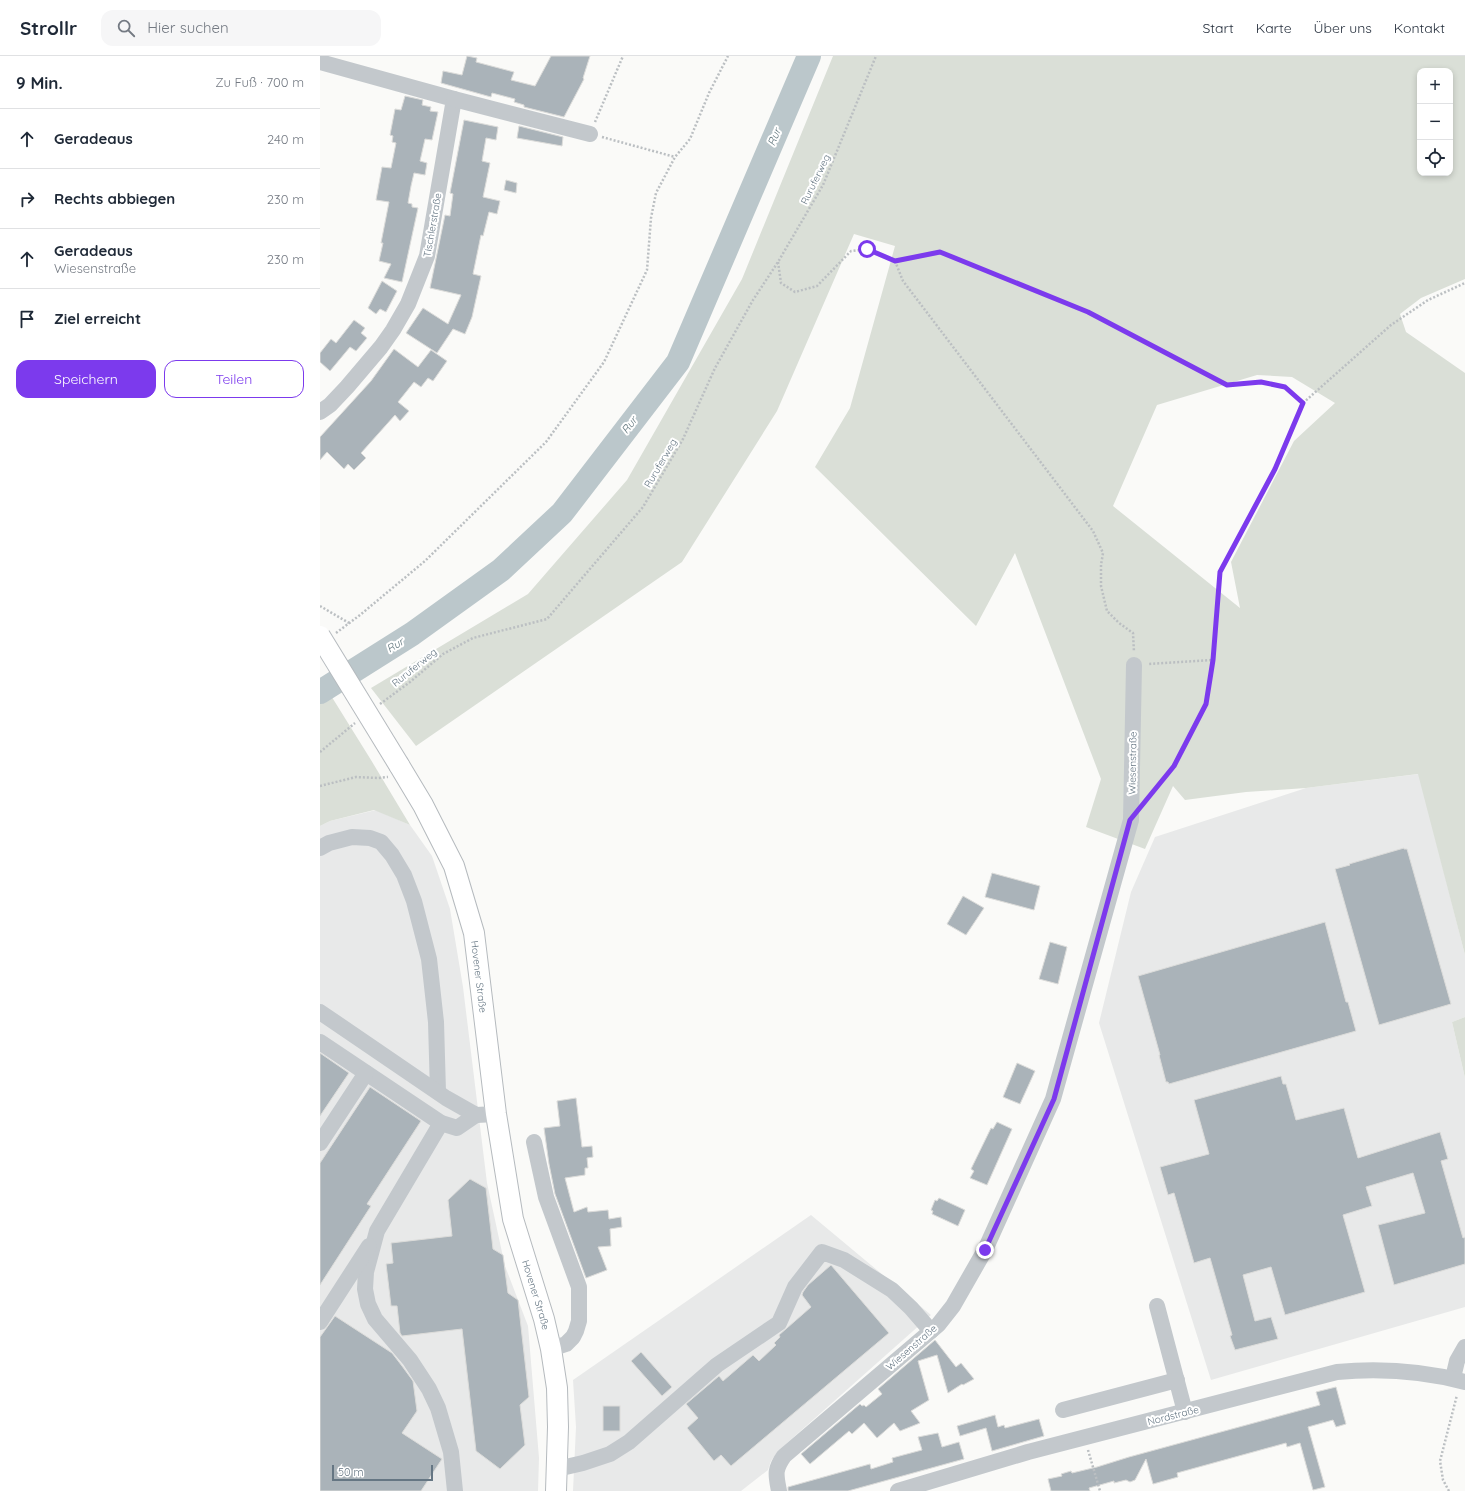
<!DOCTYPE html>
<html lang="de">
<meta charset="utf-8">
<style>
:root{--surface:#fff;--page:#f6f6f7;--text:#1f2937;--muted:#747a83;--line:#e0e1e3;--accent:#7c3aed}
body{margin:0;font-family:Quicksand,sans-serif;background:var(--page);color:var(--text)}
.controls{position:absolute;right:12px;top:12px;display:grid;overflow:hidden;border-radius:8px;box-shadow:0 2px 6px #0003}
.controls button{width:36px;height:36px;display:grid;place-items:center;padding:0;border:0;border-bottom:1px solid var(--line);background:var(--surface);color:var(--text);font:20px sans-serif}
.scale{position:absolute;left:12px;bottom:10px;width:101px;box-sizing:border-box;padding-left:4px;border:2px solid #657683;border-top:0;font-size:11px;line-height:14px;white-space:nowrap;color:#657683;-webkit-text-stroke:3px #fff;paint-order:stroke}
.stop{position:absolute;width:12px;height:12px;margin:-9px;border:3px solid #7c3aed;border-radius:50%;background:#fff}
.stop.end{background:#7c3aed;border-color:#fff;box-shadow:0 1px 4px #0008}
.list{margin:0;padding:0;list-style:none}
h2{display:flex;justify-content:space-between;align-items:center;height:52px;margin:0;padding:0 16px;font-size:17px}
h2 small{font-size:13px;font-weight:400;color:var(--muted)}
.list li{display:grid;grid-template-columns:26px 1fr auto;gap:12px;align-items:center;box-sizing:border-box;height:60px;padding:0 16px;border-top:1px solid var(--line)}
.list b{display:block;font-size:15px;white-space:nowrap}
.list p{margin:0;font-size:13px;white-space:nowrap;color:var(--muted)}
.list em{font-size:13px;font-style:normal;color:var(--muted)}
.actions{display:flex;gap:8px;padding:12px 16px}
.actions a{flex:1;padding:9px 0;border:1px solid var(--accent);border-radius:12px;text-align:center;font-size:14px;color:var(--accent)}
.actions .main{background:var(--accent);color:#fff}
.icon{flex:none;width:22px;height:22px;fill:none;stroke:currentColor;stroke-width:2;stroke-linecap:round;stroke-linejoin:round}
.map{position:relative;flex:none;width:1145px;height:1435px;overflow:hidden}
header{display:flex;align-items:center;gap:24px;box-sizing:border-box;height:56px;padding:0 20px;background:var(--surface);border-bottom:1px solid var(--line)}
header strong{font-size:19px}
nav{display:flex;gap:22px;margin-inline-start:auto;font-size:14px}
.search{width:280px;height:36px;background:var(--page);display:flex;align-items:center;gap:10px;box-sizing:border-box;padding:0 14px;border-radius:12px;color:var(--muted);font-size:15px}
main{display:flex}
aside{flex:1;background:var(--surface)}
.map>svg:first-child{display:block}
</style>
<header>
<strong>Strollr</strong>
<div class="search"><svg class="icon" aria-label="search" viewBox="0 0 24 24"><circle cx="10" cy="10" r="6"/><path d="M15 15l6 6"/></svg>Hier suchen</div>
<nav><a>Start</a><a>Karte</a><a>Über uns</a><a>Kontakt</a></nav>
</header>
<main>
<aside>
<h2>9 Min.<small>Zu Fuß · 700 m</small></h2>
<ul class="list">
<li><svg class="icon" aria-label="ahead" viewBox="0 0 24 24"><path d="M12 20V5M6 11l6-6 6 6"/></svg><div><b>Geradeaus</b></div><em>240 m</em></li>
<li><svg class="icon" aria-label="right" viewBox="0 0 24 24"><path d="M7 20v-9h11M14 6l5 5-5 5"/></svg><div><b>Rechts abbiegen</b></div><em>230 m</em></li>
<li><svg class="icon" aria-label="ahead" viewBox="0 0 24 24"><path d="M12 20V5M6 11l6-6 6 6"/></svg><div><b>Geradeaus</b><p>Wiesenstraße</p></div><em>230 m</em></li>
<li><svg class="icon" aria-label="arrive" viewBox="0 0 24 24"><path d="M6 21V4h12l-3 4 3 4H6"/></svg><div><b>Ziel erreicht</b></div></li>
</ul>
<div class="actions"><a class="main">Speichern</a><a>Teilen</a></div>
</aside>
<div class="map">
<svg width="1145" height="1435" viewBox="0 0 1145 1435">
<rect width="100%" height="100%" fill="#fafaf8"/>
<g fill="#e8e9e9">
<polygon points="1099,718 1145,899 1145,961 1132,966 1145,1022 1145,1251 891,1324 779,967 811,836 835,781 986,732"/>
<polygon points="56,754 90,769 112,800 130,853 143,931 167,1127 185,1210 208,1270 219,1402 218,1435 0,1435 0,770 10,765"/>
<polygon points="491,1159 611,1259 458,1395 451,1405 448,1414 421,1435 253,1435 256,1371 253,1324"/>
</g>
<g fill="#dadfd7" fill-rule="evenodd">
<path d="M513,0H1145V223L1101,242L1080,258L1086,276L1145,317V899L1098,718L986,732L926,736L865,744L853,730L825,793L766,771L781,723L695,497L656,570L495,411L530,352L575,190L534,178L457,355L362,506L96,690L51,632L208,538L307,424L422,223ZM1100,15H1130V117H1100ZM937,319L972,321L1015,347L974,385L911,506L920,552L793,450L837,349Z"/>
<polygon points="0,622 51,704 90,769 54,754 10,765 0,770"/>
<polygon points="1145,961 1145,1022 1132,966"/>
</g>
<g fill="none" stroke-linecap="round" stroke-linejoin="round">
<polyline stroke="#bbc7cb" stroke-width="24" points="0,636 92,578 181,514 242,457 358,306 489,0"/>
</g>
<g fill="#aab3b9" stroke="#dcdcda">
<polygon points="147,0 157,2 156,6 194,16 191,24 215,30 231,0 270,0 263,22 264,23 244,61 204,51 204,49 194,46 195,43 172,37 171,41 121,27 123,15 142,19"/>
<polygon points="85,40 103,44 102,49 111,51 110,55 118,56 112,84 105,83 100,105 107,107 105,119 94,117 91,130 88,147 92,148 92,151 98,152 82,226 64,222 71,208 59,205 63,187 61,187 69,146 56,144 62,111 71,112 76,87 72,86 73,80 70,79 75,53 81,54"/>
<polygon points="144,64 178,71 176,84 166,82 162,105 170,107 163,141 180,145 177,158 169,156 163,180 161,179 153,218 161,220 152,261 145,278 133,273 117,297 86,277 103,252 128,268 141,239 110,232 125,159 130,160 133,138 130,137"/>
<polygon points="199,70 243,81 242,90 197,82"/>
<polygon points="186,124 197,127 196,137 184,134"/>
<polygon points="62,225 77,235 66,256 60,253 56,258 48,252"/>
<polygon points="34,264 45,272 41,277 47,282 36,295 30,291 10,315 0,306 0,297 11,283 16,287"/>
<polygon points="74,293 98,311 111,294 127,305 113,325 108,322 101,331 94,326 78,346 89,355 80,365 75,359 41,397 46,402 34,414 28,408 24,413 7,396 0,404 0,381 51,325"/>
<polygon points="1084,792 1084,793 1087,793 1131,948 1059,969 1015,813 1030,809 1029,808"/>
<polygon points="672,817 720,830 714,854 665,841"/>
<polygon points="643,840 664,852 646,879 627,868"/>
<polygon points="1005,866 1026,946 1028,946 1036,975 849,1028 848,1026 846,1026 839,999 840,999 818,920"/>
<polygon points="730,886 747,891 738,928 719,923"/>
<polygon points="0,997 29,1017 0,1060"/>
<polygon points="697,1007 715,1015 700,1048 683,1041"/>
<polygon points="961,1020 963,1028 966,1028 976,1064 1024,1052 1038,1102 1120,1076 1128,1103 1121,1105 1143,1182 1145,1181 1145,1208 1074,1229 1058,1169 1105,1157 1093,1117 1046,1131 1052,1150 1023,1159 1045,1236 965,1259 951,1211 923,1219 935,1265 951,1261 958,1283 915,1294 910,1280 912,1279 890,1202 874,1207 854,1137 848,1139 840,1111 889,1098 874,1044"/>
<polygon points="50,1031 101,1065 47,1148 51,1150 0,1229 0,1107"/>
<polygon points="256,1042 262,1091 272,1090 273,1101 267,1102 268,1112 265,1112 265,1119 245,1122 254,1156 267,1151 268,1156 288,1154 289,1163 301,1161 302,1171 290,1173 291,1190 278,1191 287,1214 266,1222 235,1138 229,1108 224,1072 240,1070 237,1045"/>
<polygon points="677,1066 692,1073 667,1129 650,1122 654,1115 651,1113 671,1072 673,1073"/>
<polygon points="150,1123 166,1132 173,1193 183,1199 188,1237 198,1244 209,1341 200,1349 205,1389 180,1413 156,1395 142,1273 82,1280 80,1277 77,1250 71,1250 66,1208 73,1207 71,1187 132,1180 128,1144"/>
<polygon points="619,1142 645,1154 638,1170 612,1158 613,1155 611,1154 615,1144 617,1145"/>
<polygon points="511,1209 569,1277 411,1410 401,1399 394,1405 367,1372 378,1362 366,1348 399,1320 403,1325 433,1299 439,1305 456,1289 454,1287 460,1281 459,1279 491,1251 482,1239 483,1236 488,1229"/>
<polygon points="15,1260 72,1297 82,1310 93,1325 97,1355 82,1377 122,1403 101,1435 0,1435 0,1281"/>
<polygon points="615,1284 636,1311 641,1307 654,1323 643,1329 642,1328 628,1337 617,1299 598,1305 609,1344 591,1355 600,1367 580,1375 574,1367 557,1382 544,1367 532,1378 529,1375 490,1408 481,1398 540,1348 542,1350 544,1349 546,1351 562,1338 558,1333"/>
<polygon points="321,1296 352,1331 342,1340 311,1305"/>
<polygon points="1016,1331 1026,1368 1016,1371 1013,1364 988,1371 1005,1431 993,1434 980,1387 967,1391 966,1387 857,1417 858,1421 833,1428 826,1403 815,1424 810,1426 806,1424 794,1427 794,1425 769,1432 770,1435 731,1435 728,1423 742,1420 741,1418 751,1415 752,1417 777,1411 809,1401 1000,1349 996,1336"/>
<rect x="283" y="1350" width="17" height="25"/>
<polygon points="675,1359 678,1371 684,1369 685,1372 719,1363 724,1380 672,1395 666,1372 640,1380 637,1370"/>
<polygon points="618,1377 622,1391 639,1386 644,1403 528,1435 468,1435 468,1431 550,1408 551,1413 573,1406 572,1402 602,1394 598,1381"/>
</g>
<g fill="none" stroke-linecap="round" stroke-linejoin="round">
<defs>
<g id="major">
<path id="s1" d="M79,709L103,749L134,810L154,877L176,1058L193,1163L224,1263L231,1293L237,1332L238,1371L236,1435"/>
</g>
</defs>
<use href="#major" stroke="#b5babe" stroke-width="22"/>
<g stroke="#bbbfc2" stroke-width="2.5" stroke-dasharray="2 2" stroke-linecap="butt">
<polyline points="275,66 303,0"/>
<polyline points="282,81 355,101"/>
<polyline points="575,205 583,225 773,475 783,497 781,509 781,530 787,555 799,567 813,577 814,596"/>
<polyline points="458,206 461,227 475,236 497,230 531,195 547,193 575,205 620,196 768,256 907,329 941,326 965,331 983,347 955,413 900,516 893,604 828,608"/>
<polyline points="983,347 1071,269 1108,244 1145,227"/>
<polyline points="0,550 29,567"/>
<polyline points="16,577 40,559 105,505 226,386 284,306 327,214 331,162 336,137 355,101 370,83 389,37 408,0"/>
<polyline points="60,648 90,626 123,598 153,582 227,563 323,451 363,383 395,312 433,244 458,206 503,129 556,0"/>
<polyline points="0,696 35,667"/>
<polyline points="0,730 36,721 58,722 68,721"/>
<polyline points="826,745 854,710 886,648 893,604"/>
<polyline points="768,1394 780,1435"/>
<polyline points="1129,1435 1123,1424 1120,1405 1137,1339"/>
</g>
<g stroke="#c3c8cc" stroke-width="16">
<polyline points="0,6 134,43 107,200 88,248 73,274 61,291 27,331 10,349 0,356"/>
<polyline points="134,43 270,78"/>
<polyline points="0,792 9,787 32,781 50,782 61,786 72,799 84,819 94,845 109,903 116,966 118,1036"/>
<polyline points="0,956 126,1042 156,1059 176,1058"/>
<polyline points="0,986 121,1067 137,1072 156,1059"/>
<polyline points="121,1067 57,1175 46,1216 45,1233 48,1248 55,1263 90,1304 109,1333 118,1352 131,1396 135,1435"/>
<polyline points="214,1086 226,1141 259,1231 259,1265 256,1275 253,1281 246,1288 231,1293"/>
<polyline points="0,1087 46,1017"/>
<polyline points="837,1250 865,1356"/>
<polyline points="0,1266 49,1190"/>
<polyline points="1133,1322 1137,1305 1145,1291"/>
<polyline points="743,1354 857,1324"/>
<polyline points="237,1413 263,1407 290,1398 309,1386 397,1309 459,1267 475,1231 502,1196 524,1204 572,1234 591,1252 611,1275"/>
<path d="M459,1435C456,1419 454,1414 464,1400L618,1269L633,1250L665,1194L733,1043L811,764L814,609"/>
<path d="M578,1435L708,1396L1017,1316C1060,1312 1103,1315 1145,1326"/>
</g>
<use href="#major" stroke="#fff" stroke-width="20"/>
<defs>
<polyline id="major-bridge" points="0,580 79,709"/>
</defs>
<use href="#major-bridge" stroke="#b5babe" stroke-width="22" stroke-linecap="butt"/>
<use href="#major-bridge" stroke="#fff" stroke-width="20"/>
</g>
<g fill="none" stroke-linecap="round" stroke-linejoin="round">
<polyline stroke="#7c3aed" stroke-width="5" points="547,193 575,205 620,196 768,256 907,329 941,326 965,331 983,347 955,413 900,516 893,604 886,648 854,710 810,764 734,1043 665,1194"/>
</g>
<g text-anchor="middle" stroke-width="4" stroke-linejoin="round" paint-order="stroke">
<g font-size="10" fill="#657683" stroke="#fff">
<text transform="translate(495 123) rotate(-64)" y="4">Ruruferweg</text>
<text transform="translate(112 169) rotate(-80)" y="4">Tischlerstraße</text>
<text transform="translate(340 407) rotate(-60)" y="4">Ruruferweg</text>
<text transform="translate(94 611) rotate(-39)" y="4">Ruruferweg</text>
<text transform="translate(812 707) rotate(-89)" y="4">Wiesenstraße</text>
<text dy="4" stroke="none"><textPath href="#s1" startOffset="229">Hovener Straße</textPath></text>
<text dy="4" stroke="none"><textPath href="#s1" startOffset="553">Hovener Straße</textPath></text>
<text transform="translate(591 1291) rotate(-41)" y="4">Wiesenstraße</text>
<text transform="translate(853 1359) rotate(-14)" y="4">Nordstraße</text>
</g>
<g font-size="11" font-style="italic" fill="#60757c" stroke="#fff">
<text transform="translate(454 81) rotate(-67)" y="4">Rur</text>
<text transform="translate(309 369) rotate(-52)" y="4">Rur</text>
<text transform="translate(75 589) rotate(-32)" y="4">Rur</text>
</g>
</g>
</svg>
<div class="controls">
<button>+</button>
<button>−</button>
<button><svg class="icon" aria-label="locate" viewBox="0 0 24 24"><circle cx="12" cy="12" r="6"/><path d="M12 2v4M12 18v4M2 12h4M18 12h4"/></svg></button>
</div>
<div class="scale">50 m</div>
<div class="stop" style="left:547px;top:193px"></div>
<div class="stop end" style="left:665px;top:1194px"></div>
</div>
</main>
